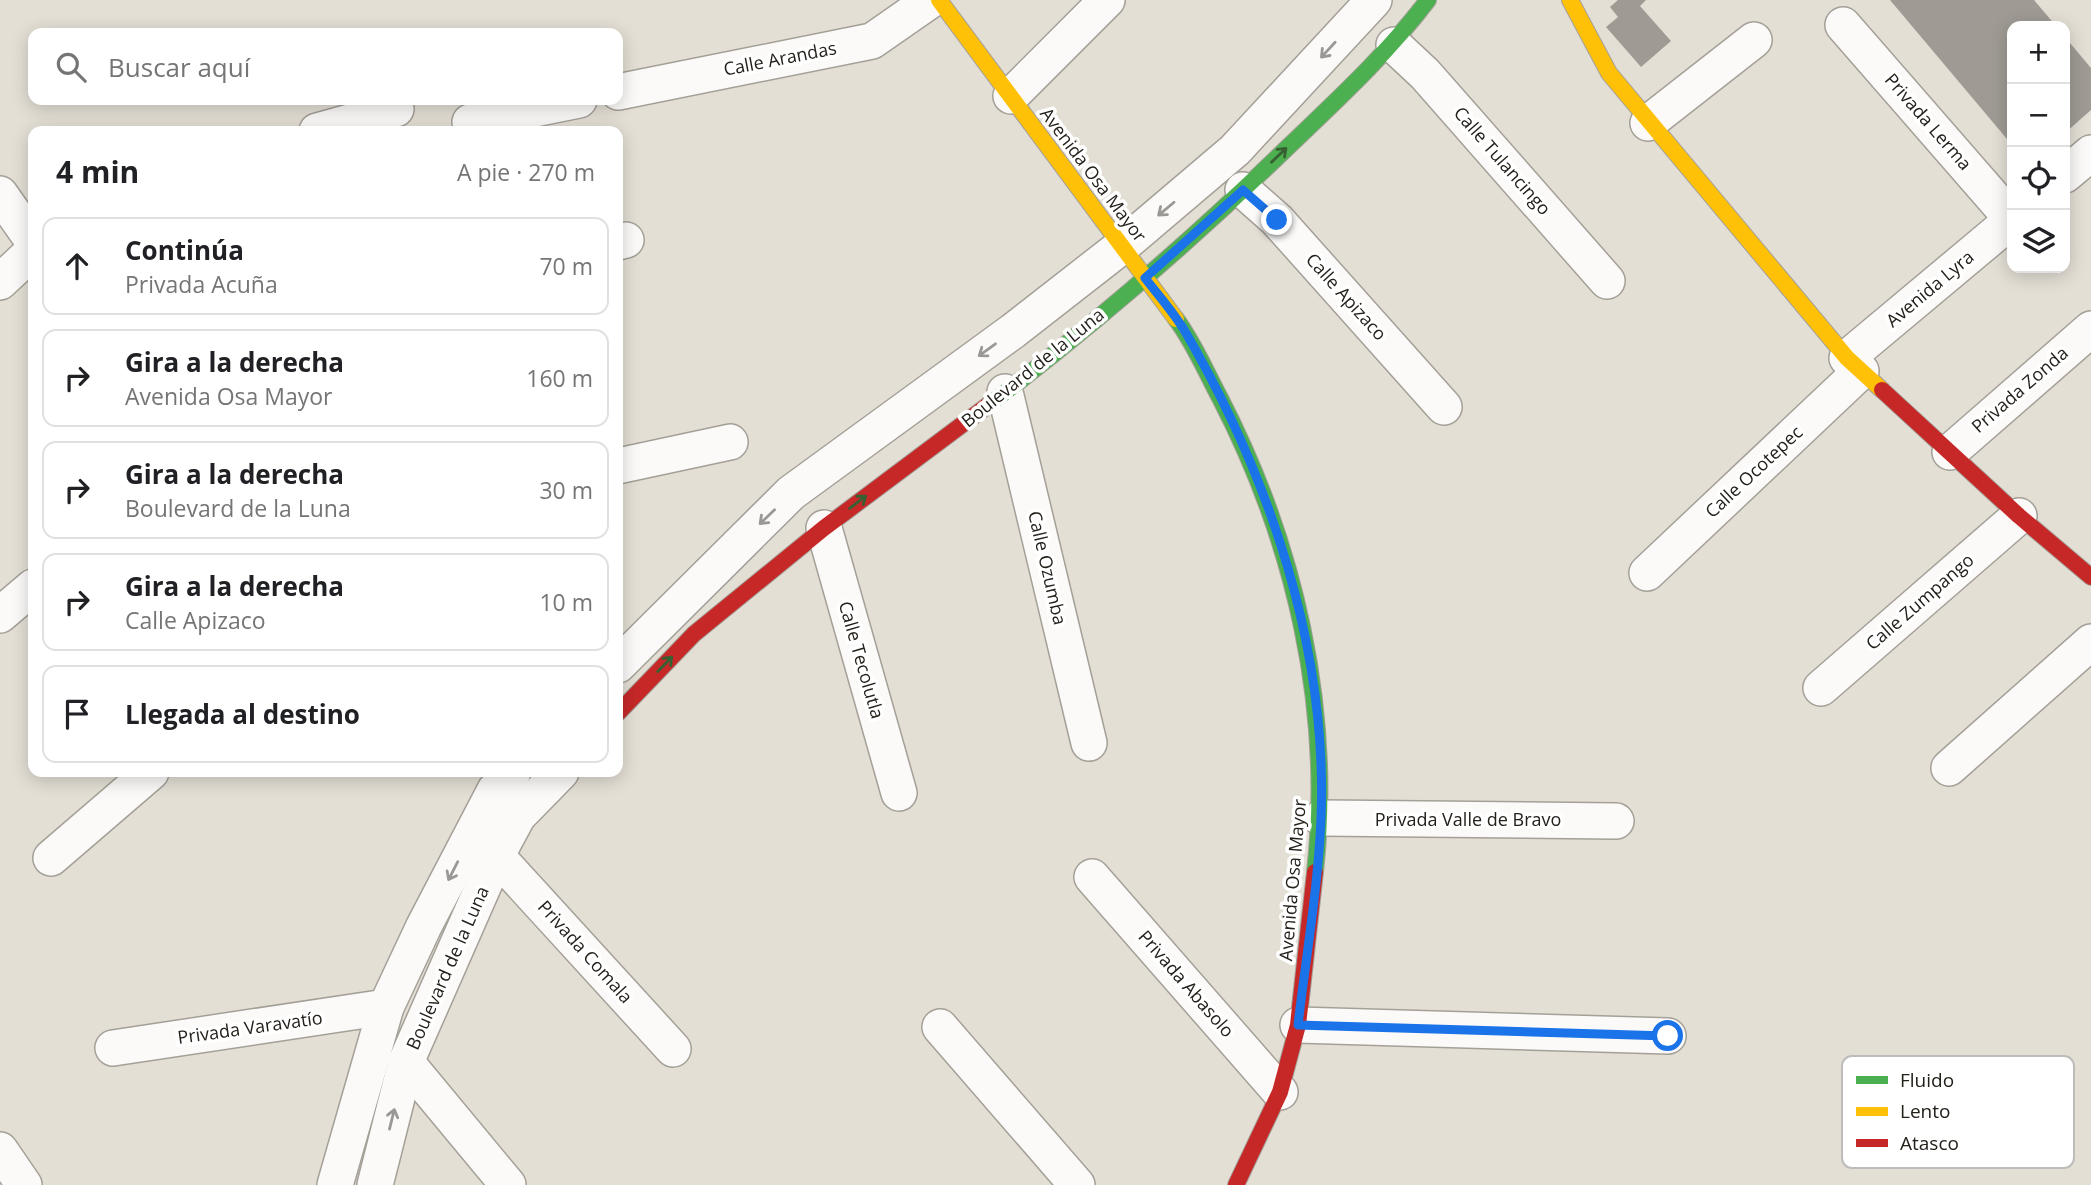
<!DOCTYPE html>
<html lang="es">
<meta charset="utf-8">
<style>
:root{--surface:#fff;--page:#f6f6f6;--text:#202124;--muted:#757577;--line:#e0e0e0}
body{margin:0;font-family:"Open Sans",sans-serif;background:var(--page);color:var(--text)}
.controls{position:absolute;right:21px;top:21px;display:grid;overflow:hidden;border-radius:14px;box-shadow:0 4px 18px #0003}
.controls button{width:63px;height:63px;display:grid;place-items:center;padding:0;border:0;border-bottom:2px solid var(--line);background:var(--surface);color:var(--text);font:35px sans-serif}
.stop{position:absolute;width:21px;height:21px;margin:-16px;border:5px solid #1a73e8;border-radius:50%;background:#fff}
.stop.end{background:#1a73e8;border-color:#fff;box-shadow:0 2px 7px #0008}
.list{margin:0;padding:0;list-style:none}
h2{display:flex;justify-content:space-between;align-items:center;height:91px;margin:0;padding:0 28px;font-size:30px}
h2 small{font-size:23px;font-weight:400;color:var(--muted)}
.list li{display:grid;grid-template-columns:46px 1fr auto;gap:21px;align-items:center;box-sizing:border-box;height:98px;margin:0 14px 14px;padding:0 14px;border:2px solid var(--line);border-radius:14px}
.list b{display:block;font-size:26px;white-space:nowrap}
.list p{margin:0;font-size:23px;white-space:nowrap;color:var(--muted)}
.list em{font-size:23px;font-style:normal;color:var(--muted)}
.icon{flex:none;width:38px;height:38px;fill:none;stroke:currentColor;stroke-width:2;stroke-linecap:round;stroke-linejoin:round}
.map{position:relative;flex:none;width:2091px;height:1185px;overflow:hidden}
.search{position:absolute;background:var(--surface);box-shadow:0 4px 18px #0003;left:28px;top:28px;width:595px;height:77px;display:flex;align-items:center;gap:18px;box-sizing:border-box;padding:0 24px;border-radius:14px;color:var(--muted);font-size:26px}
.panel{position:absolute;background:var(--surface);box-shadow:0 4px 18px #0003;left:28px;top:126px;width:595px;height:651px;border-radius:14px}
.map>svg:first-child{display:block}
</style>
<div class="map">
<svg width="2091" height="1185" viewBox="0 0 2091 1185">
<rect width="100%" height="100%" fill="#e4dfd5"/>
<g fill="#9f9b94">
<polygon points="1618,0 1646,0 1640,6 1671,41 1641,67 1606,27 1618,17 1610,7"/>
<polygon points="1890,0 2034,0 2056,26 2012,26 2012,145"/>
<polygon points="2065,37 2091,68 2091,110 2065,133"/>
</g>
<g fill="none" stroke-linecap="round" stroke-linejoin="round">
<defs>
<g id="street">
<polyline points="1843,25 2012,219"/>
<polyline points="1394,45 1425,74 1607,281"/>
<polyline points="618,92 872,41 931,0"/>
<polyline points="1011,96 1107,0"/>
<polyline points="470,122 579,100"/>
<polyline points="1648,123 1754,40"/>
<polyline points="317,131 396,109"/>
<polyline points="2065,175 2091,153"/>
<polyline points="1243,190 1277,220 1444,407"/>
<polyline points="0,194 33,241"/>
<polyline points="618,242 626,240"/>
<polyline points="0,282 33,251"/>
<polyline points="1847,358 2012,220"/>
<polyline points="1005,392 1089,743"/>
<polyline points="1950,452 2091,329"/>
<polyline points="618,466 730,442"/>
<polyline points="824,528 899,793"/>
<polyline points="1647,573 1861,371"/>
<polyline points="0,615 33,587"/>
<polyline points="618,665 791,493 1013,331 1122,246 1235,150 1374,0"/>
<polyline points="1821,688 2019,516"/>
<polyline points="1949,768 2091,642"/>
<polyline points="1321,818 1616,821"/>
<polyline points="482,840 673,1049"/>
<polyline points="51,858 151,772"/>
<polyline points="1092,877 1280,1092"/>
<polyline points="1298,1025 1668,1036"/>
<polyline points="940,1027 1077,1185"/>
<polyline points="113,1048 386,1007"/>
<polyline points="406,1062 508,1185"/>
<polyline points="0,1150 24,1185"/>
<polyline points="335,1185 386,1007 424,926 495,790 513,772"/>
<polyline points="375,1185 406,1062 497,855 518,816 561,772"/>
</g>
<g id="fast">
<path d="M1176,319C1194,343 1206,372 1220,398C1295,543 1333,709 1315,872"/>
<path d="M987,406C1093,326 1194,238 1289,146C1338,99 1387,54 1428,0"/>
</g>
<g id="slow">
<polyline points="939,0 1176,319"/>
<polyline points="1570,0 1609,73 1847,358 1882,390"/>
</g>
<g id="jam">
<polyline points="1882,390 2019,516 2091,577"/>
<polyline points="618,713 694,634 824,528 987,406"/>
<polyline points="1236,1185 1280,1092 1298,1025 1315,872"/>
</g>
</defs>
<use href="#street" stroke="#a4a098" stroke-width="38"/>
<use href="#fast" stroke="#a4a098" stroke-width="18"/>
<use href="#slow" stroke="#a4a098" stroke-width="18"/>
<use href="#jam" stroke="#a4a098" stroke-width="18"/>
<use href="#street" stroke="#fbfaf9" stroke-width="35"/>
<use href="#fast" stroke="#4caf50" stroke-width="16"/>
<use href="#slow" stroke="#ffc107" stroke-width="16"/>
<use href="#jam" stroke="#c62828" stroke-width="16"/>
</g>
<defs><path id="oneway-shaft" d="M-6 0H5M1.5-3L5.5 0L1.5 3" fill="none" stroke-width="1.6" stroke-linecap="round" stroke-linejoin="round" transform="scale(1.75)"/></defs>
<g stroke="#9a9895">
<use href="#oneway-shaft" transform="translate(1328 50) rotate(133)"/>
<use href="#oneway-shaft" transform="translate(1166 209) rotate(140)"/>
<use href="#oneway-shaft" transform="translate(987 350) rotate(144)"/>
<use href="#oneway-shaft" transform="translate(767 517) rotate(136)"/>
<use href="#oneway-shaft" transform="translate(453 871) rotate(117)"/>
<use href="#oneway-shaft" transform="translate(392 1119) rotate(-76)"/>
</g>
<g stroke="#366032">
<use href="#oneway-shaft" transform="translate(1279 155) rotate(-44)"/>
<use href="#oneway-shaft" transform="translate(858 502) rotate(-37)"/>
<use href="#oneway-shaft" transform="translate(665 664) rotate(-46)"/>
</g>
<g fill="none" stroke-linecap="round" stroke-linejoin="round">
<path stroke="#1a73e8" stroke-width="9" d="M1277,220L1243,190L1145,278C1159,296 1175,314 1186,333C1270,478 1328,650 1321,819C1318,888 1306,957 1298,1025L1668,1036"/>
</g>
<g text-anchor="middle" stroke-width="7" stroke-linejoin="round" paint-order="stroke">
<g font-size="18" fill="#24201a" stroke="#fff">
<text transform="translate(780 59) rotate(-11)" y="6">Calle Arandas</text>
<text transform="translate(1928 122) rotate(49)" y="6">Privada Lerma</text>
<text transform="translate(1502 161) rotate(49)" y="6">Calle Tulancingo</text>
<text transform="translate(1093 175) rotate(53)" y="6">Avenida Osa Mayor</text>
<text transform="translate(1930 289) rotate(-40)" y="6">Avenida Lyra</text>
<text transform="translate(1346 297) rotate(48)" y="6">Calle Apizaco</text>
<text transform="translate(1033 368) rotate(-39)" y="6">Boulevard de la Luna</text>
<text transform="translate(2020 390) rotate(-41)" y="6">Privada Zonda</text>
<text transform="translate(1754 472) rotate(-43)" y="6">Calle Ocotepec</text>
<text transform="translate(1047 568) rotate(77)" y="6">Calle Ozumba</text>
<text transform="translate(1920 602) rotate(-41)" y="6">Calle Zumpango</text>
<text transform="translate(861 660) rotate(74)" y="6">Calle Tecolutla</text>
<text x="1468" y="826">Privada Valle de Bravo</text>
<text transform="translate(1293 880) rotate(-85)" y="6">Avenida Osa Mayor</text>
<text transform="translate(585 952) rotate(48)" y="6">Privada Comala</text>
<text transform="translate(448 968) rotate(-66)" y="6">Boulevard de la Luna</text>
<text transform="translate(1186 984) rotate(49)" y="6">Privada Abasolo</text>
<text transform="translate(250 1028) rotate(-8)" y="6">Privada Varavatío</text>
</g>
</g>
<rect x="1842" y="1056" width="232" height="112" rx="10" fill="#fff" stroke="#bdbcba" stroke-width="2"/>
<rect x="1856" y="1076" width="32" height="8" fill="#4caf50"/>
<rect x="1856" y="1107" width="32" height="9" fill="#ffc107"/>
<rect x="1856" y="1139" width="32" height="8" fill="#c62828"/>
<g font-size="19" fill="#24201a">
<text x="1900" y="1087">Fluido</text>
<text x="1900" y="1118">Lento</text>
<text x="1900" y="1150">Atasco</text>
</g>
</svg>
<div class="controls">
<button>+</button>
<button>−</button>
<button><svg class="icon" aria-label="locate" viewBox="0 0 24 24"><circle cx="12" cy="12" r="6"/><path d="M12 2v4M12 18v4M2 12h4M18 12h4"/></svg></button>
<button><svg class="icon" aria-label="layers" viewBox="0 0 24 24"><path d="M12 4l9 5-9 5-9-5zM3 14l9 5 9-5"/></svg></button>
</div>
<div class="stop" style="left:1668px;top:1036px"></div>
<div class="stop end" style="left:1277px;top:220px"></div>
<div class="search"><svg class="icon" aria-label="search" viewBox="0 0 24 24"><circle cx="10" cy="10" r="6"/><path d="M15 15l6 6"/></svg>Buscar aquí</div>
<section class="panel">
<h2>4 min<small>A pie · 270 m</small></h2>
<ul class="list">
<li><svg class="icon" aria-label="ahead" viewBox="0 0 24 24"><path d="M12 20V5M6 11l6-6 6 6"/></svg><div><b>Continúa</b><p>Privada Acuña</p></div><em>70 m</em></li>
<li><svg class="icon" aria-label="right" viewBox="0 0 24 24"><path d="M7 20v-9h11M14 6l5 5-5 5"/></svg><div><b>Gira a la derecha</b><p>Avenida Osa Mayor</p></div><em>160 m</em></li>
<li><svg class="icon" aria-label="right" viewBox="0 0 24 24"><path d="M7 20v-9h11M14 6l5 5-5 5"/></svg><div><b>Gira a la derecha</b><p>Boulevard de la Luna</p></div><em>30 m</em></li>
<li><svg class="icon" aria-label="right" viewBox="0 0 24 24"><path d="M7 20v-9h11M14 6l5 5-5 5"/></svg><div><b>Gira a la derecha</b><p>Calle Apizaco</p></div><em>10 m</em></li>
<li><svg class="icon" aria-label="arrive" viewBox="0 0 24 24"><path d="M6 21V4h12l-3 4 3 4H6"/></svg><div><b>Llegada al destino</b></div></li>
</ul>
</section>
</div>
